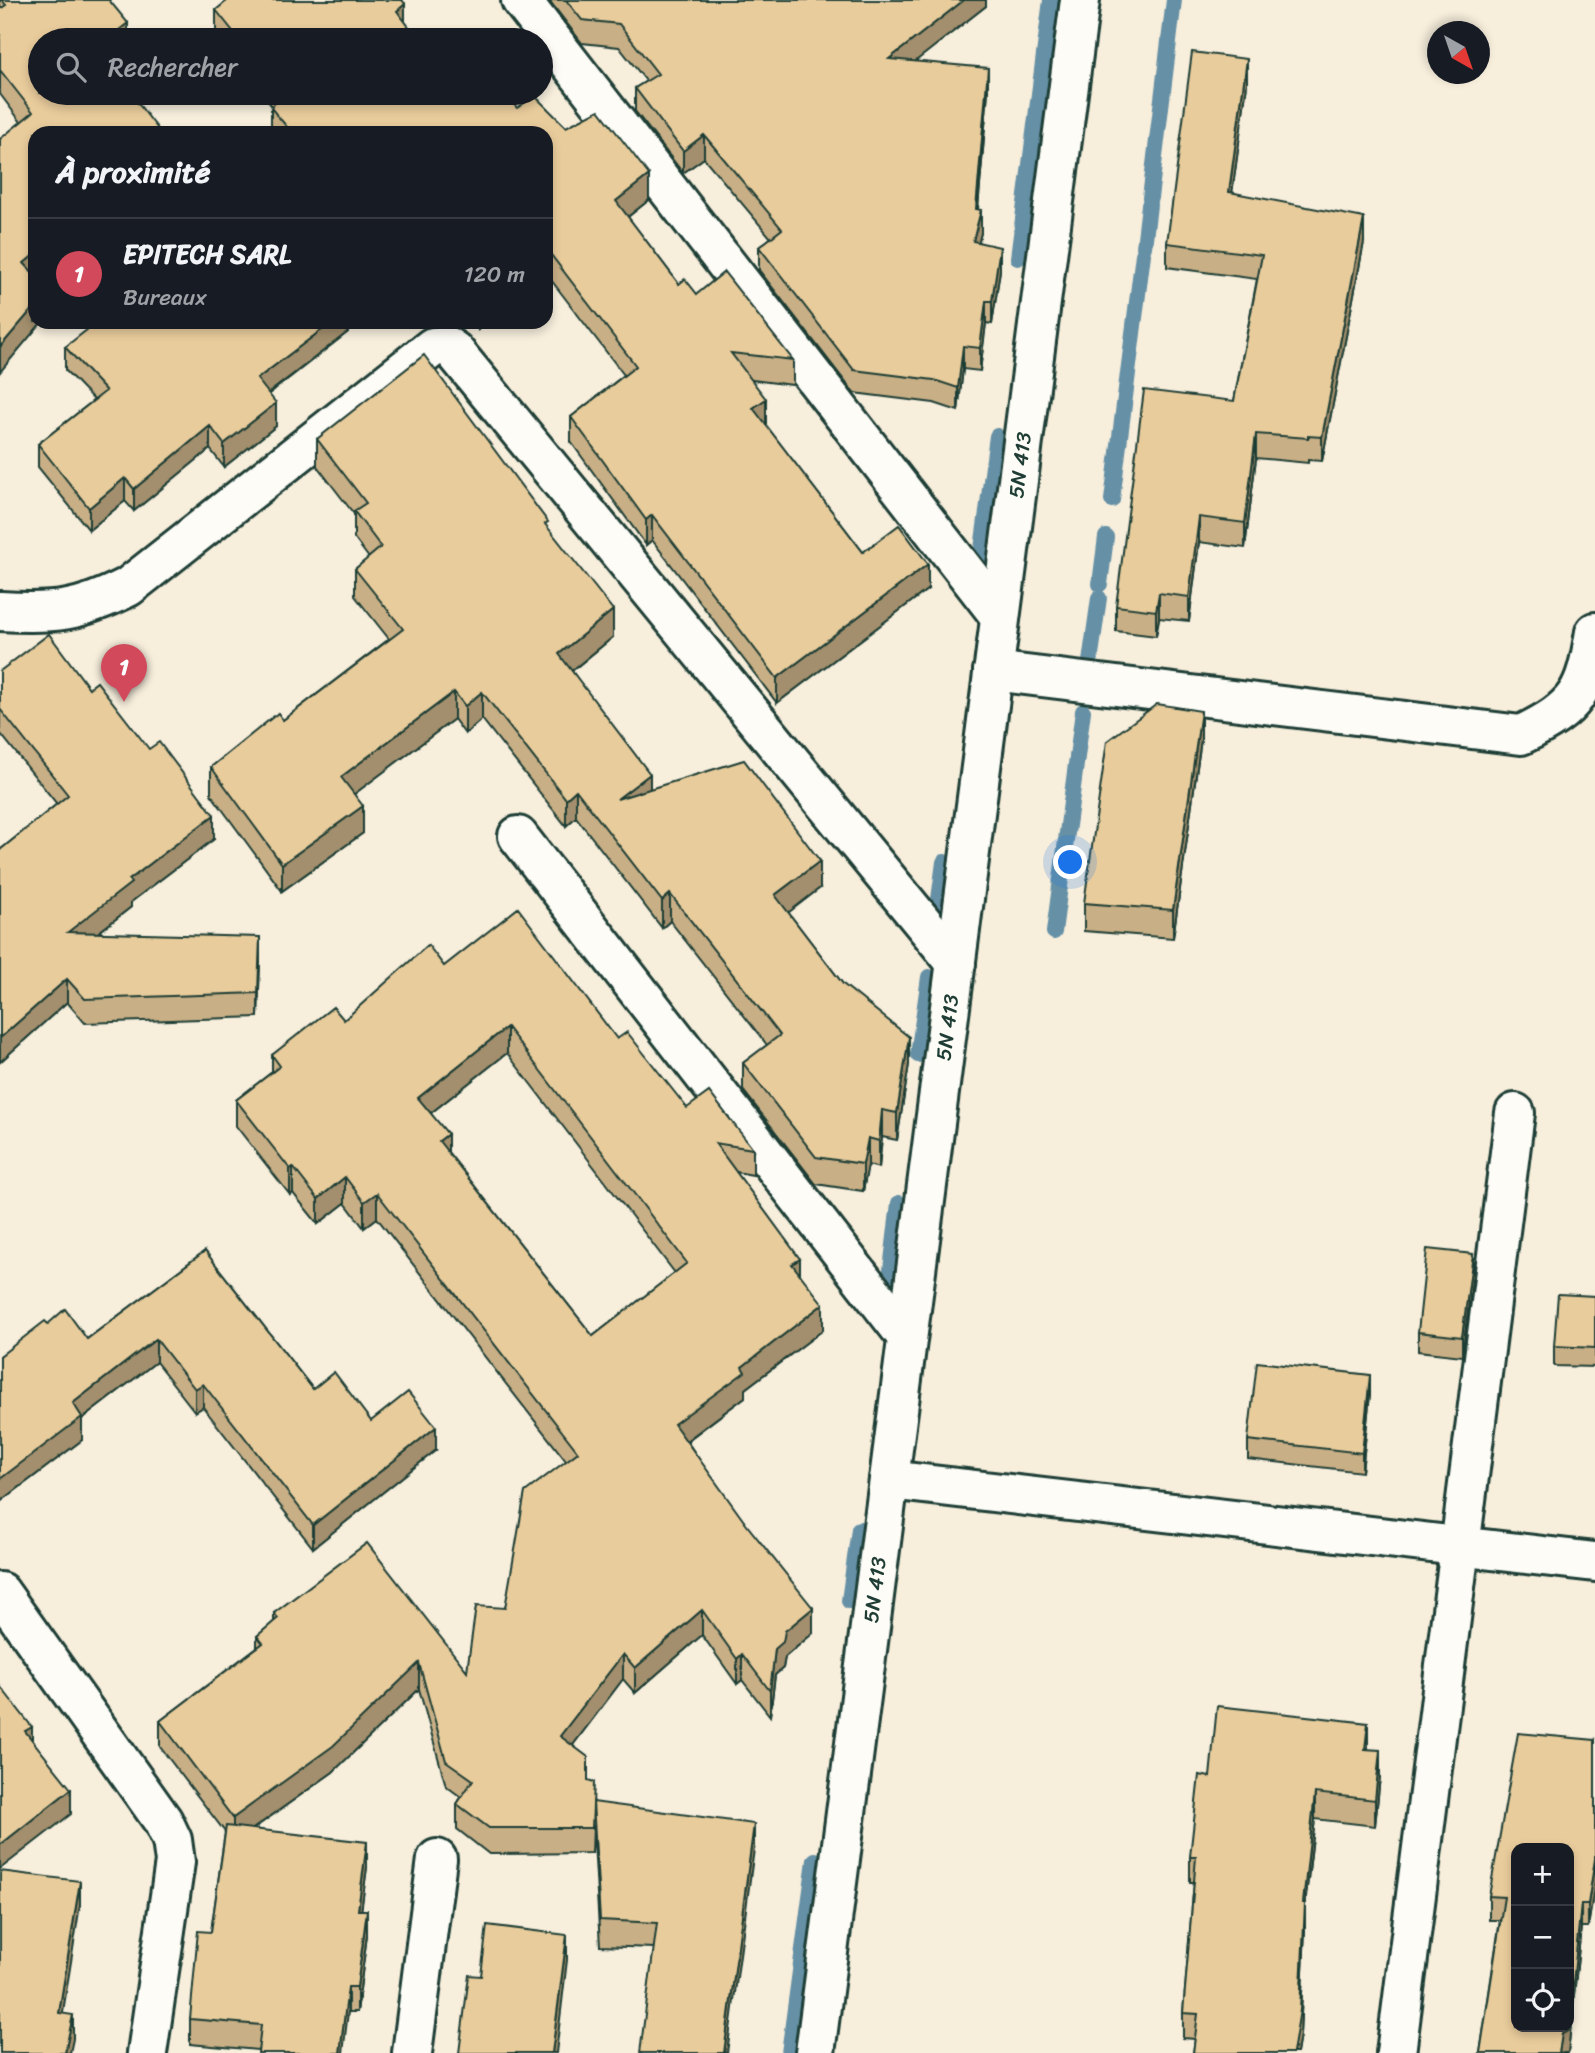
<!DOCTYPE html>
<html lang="fr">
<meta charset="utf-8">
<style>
:root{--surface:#171b24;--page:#242831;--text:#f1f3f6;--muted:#9ea1a6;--line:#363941;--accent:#d1495b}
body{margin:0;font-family:Sriracha,sans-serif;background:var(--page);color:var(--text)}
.controls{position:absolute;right:21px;bottom:21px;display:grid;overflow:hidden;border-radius:14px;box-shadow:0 4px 10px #0003}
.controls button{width:63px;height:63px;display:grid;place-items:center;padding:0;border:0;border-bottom:2px solid var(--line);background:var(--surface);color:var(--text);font:35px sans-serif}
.compass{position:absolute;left:1427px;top:21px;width:63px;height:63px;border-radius:50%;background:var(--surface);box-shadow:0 4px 10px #0003;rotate:140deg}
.you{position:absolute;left:1071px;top:863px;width:24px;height:24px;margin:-18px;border:5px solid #fff;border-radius:50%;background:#1a73e8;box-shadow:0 0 0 10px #1a73e833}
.badge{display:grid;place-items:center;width:46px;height:46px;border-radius:50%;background:var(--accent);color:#fff;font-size:23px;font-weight:700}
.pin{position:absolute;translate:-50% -58px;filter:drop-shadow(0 2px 4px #0008)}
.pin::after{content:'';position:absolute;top:37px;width:24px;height:21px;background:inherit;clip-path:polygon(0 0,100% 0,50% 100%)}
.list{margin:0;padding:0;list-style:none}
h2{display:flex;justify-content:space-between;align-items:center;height:91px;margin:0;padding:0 28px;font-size:30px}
h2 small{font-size:23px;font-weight:400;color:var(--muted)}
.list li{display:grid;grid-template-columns:46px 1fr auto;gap:21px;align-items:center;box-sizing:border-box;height:112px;padding:0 28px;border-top:2px solid var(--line)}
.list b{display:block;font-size:26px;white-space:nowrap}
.list p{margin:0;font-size:23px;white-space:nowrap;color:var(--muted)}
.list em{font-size:23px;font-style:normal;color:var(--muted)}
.icon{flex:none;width:38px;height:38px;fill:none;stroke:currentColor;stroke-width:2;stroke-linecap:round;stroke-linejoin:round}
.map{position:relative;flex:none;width:1595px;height:2053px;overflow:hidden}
.search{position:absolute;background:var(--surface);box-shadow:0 4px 10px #0003;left:28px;top:28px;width:525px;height:77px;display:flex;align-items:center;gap:18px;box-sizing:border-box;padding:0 24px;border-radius:38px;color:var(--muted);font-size:26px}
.panel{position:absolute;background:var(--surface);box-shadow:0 4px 10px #0003;left:28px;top:126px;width:525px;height:203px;border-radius:21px}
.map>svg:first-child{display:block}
</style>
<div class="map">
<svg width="1595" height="2053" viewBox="0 0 1595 2053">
<rect width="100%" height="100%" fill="#f7eedc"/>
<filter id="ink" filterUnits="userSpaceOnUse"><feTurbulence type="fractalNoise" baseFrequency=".0143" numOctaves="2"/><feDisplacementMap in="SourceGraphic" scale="14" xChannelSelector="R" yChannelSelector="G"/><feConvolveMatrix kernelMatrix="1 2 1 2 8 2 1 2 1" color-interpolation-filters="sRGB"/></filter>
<g filter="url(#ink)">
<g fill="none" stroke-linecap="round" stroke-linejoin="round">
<g stroke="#6590a5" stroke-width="16">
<polyline points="1150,198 1174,0"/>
<polyline points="1144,247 1149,205"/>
<polyline points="1018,258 1051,0"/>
<polyline points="1112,500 1143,254"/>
<polyline points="980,564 997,436"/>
<polyline points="1100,584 1106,537"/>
<polyline points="1090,662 1099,598"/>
<polyline points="935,929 944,862"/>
<polyline points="1054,932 1083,711"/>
<polyline points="918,1055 929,977"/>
<polyline points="887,1303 899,1203"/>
<polyline points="849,1601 859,1529"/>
<polyline points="789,2053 815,1860"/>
</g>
<defs>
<g id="street">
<polyline points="521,0 999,615"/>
<path d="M0,611C55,614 78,612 128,587L433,347L445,345L454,351L956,963"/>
<path d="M993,671L1521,735C1578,707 1585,693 1595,632"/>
<polyline points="518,836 907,1337"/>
<polyline points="889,1480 1595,1562"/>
<polyline points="0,1592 163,1821 172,1840 175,1862 147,2053"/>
<polyline points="412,2053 437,1859"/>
<path id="s1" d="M815,2053L1080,0"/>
<polyline points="1396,2053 1515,1113"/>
</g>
</defs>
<use href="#street" stroke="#1f3d34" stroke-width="44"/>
<use href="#street" stroke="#fdfcf7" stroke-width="38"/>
</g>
<g fill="#c8af86" stroke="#1f3d34" stroke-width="2" fill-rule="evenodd">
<polygon points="0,0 109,0 128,40 35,133 21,122 0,94"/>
<polygon points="549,0 986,0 986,6 915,61 988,91 978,209 981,233 978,242 1000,270 992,324 986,323 980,371 963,369 958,411 934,403 854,393 759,270 759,247 771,238 704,158 683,173 635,111 635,88 646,81 619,47 582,43"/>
<polygon points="216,10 405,22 419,40 220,40 216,35"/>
<polygon points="1247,84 1232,192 1364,242 1322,461 1308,460 1308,463 1256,458 1245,548 1199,542 1189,621 1159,618 1156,636 1116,631 1116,606 1234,401 1257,279 1167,267 1167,243"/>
<polygon points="261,93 459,93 517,108 566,127 649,200 628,217 679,284 697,294 793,360 793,385 752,380 765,424 863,552 928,589 777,703 652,540 646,545 571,442 571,417 624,375 548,276 546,133 271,133 271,108 272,106"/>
<polygon points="348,322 348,332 269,394 276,426 224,467 210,449 134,511 125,501 89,530 38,467 38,444 94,400 65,370 65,347"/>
<polygon points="471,322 489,322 478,330"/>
<polygon points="317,439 548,529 613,637 572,671 650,789 820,888 788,912 843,984 909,1064 897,1140 882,1137 879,1168 868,1165 863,1191 816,1184 743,1090 743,1063 767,1045 670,921 662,928 576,817 566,826 482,719 465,734 454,719 354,794 363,833 282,891 211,794 211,767 283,720 389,639 355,596 355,569 369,558 354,538 354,514 317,466"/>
<polygon points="0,671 89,688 214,839 131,902 131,907 98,933 260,960 258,1017 85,1023 67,1002 0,1062 0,850 57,804 0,733"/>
<polygon points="1201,739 1173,938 1084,931 1084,903"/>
<path d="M444,966L617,1039L687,1108L753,1149V1175L736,1172L800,1274L823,1330L745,1389V1397L687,1441L813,1633L785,1657L783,1668L775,1675L770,1716L742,1680L737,1684L702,1635L635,1693L623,1679L573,1745L588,1780L594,1803L754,1849L654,1948L600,1946L593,1825L592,1853L489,1854L457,1829V1804L461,1797L446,1786L419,1689L333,1772L253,1829L367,1867L361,1910L367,1935L357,2012H348L258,2050L190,2044V2019L211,1932L225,1832L160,1747V1721L257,1647V1636L274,1622V1613L467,1671L505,1608L566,1461L377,1218L364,1228L345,1203L318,1224L293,1193L290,1195L236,1126V1100L272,1072V1055L344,1020ZM507,1053L675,1273L593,1336L448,1152L431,1113Z"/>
<polygon points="205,1251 313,1389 371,1421 436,1450 313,1548 203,1407 195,1412 156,1362 82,1419 82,1440 0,1502 0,1356 48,1324 87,1339"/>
<polygon points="1473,1273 1462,1356 1418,1351 1418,1332"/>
<polygon points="1595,1296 1595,1367 1554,1366 1554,1346"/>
<polygon points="1370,1394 1362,1472 1248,1459 1248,1440"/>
<polygon points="1595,1740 1595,1882 1588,1927 1581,1927 1568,2053 1480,2053 1500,1920 1489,1920 1489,1896"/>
<polygon points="1368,1749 1380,1776 1375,1826 1315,1819 1305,1905 1305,1929 1300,2035 1297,2053 1193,2053 1195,2039 1183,2038 1183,2013 1194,1882 1190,1882 1190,1857 1210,1777"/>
</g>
<g fill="#a38f6d" stroke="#1f3d34" stroke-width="2">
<polygon points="964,0 986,0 986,6 889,82 889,59"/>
<polygon points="405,4 405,29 397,11"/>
<polygon points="128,23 128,40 106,40"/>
<polygon points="1247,59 1247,84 1229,216 1229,192"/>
<polygon points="988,68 988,91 976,231 981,210 981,233 973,263 973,241 976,209"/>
<polygon points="704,135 704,158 683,173 683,151"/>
<polygon points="649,175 649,200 616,226 616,201"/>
<polygon points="1364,218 1364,242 1322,461 1322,437"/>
<polygon points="1000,247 1000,270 992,324 992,301"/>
<polygon points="548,251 548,276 546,278 546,253"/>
<polygon points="35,254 35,279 24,263"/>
<polygon points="986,301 986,323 980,371 980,348"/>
<polygon points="35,306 35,322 42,322 0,372 0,347"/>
<polygon points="332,322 348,322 348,332 257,402 257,379"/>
<polygon points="478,322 489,322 478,330"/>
<polygon points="963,346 963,369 958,411 958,388"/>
<polygon points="766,399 766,424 753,433 753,408"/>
<polygon points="276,403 276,426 224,467 224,444"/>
<polygon points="210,426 210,449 134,511 134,489"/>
<polygon points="1256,434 1256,458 1245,548 1245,523"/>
<polygon points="125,478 125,501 89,530 89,508"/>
<polygon points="652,515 652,540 646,545 646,520"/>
<polygon points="1199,517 1199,542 1189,621 1189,597"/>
<polygon points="928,564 928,589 777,703 777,678"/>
<polygon points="1159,593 1159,618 1156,636 1156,611"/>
<polygon points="613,610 613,637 559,681 559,654"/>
<polygon points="454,692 454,719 341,804 341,777"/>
<polygon points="482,692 482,719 465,734 465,706"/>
<polygon points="1201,711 1201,739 1173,938 1173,910"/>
<polygon points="650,774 650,801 617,799"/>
<polygon points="576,790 576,817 566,826 566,799"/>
<polygon points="363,806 363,833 282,891 282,864"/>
<polygon points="214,815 214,839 131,902 131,907 68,956 68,932 129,880"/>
<polygon points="820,861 820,888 775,923 775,895"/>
<polygon points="670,894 670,921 662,928 662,901"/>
<polygon points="260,937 260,960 258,1017 258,993"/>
<polygon points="67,979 67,1002 0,1062 0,1038"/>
<polygon points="507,1027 507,1053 418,1123 418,1098"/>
<polygon points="909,1037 909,1064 897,1140 897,1113"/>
<polygon points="882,1110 882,1137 879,1168 879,1141"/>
<polygon points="448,1134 448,1160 439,1141"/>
<polygon points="868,1138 868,1165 863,1191 863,1164"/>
<polygon points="293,1167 293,1193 290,1195 290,1169"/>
<polygon points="345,1177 345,1203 318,1224 318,1199"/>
<polygon points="377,1193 377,1218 364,1228 364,1202"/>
<polygon points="1473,1254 1473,1273 1462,1356 1462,1337"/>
<polygon points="800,1259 800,1285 792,1264"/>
<polygon points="823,1304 823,1330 745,1389 745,1397 674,1450 674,1424 742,1367"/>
<polygon points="156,1339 156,1362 82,1419 82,1440 0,1502 0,1479 73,1403"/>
<polygon points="1370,1375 1370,1394 1362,1472 1362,1453"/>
<polygon points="203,1384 203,1407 195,1412 195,1389"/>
<polygon points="436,1427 436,1450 313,1548 313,1525"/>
<polygon points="813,1608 813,1633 785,1657 783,1668 775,1675 770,1716 770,1691 775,1649 785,1631"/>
<polygon points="702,1610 702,1635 635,1693 635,1668"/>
<polygon points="623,1654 623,1679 560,1762 560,1736"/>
<polygon points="742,1654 742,1680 737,1684 737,1659"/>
<polygon points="419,1663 419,1689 333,1772 233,1843 233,1818"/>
<polygon points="1368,1723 1368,1748 1365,1774 1365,1749"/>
<polygon points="32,1727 32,1752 25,1731"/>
<polygon points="1380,1750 1380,1776 1375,1826 1375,1800"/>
<polygon points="71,1789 71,1814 0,1869 0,1845"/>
<polygon points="1315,1793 1315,1819 1305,1905 1305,1929 1300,2035 1297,2053 1293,2053 1303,1903"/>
<polygon points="754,1824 754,1849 727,2053 724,2053"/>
<polygon points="367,1842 367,1867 358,1935 358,1910"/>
<polygon points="1595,1859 1595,1882 1588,1927 1588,1904"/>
<polygon points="80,1881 80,1905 59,2037 59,2013"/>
<polygon points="1581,1904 1581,1927 1568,2053 1559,2053"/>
<polygon points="367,1910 367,1935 357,2012 357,1987"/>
<polygon points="567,1935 567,1960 556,2053 552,2053"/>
<polygon points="348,1987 348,2012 343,2053 340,2053"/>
<polygon points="73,2015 73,2039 70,2053 65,2053"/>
</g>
<g fill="#e9cc9c" stroke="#1f3d34" stroke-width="2" fill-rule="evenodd">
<polygon points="2,0 109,0 128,23 106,40 40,40 40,93 130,93 161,133 35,133 35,254 24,263 35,275 35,306 0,347 0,139 33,112 0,70 0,9 6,5"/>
<polygon points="228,0 402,0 405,4 397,11 419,40 240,40 216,10"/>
<polygon points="566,0 964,0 889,59 988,68 976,209 981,210 973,241 1000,247 992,301 986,301 980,348 963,346 958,388 934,380 854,370 759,247 782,229 704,135 683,151 635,88 658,74 619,24 582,20"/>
<polygon points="1192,52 1247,59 1229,192 1364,218 1322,437 1308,436 1308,438 1256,434 1245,523 1199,517 1189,597 1159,593 1156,611 1116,606 1144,390 1234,401 1262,255 1167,243"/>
<polygon points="281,93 504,93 517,108 535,96 566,127 599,110 649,175 616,201 679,284 685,279 697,294 724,272 793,360 731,353 766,399 753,408 863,552 899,525 928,564 777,678 652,515 646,520 571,417 636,366 548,251 546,253 546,133 292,133 271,108 282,94"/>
<polygon points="97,322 332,322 257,379 276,403 224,444 210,426 134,489 125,478 89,508 38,444 106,391 65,347"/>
<polygon points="424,355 548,522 545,524 613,610 559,654 650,774 617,799 744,760 820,861 775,895 843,984 909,1037 897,1113 882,1110 879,1141 868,1138 863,1164 816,1157 743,1063 780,1035 670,894 662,901 576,790 566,799 482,692 465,706 454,692 341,777 363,806 282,864 211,767 278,713 283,720 403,629 355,569 381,547 354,511 366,503 317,439"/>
<polygon points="49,634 89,688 97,682 149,749 159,742 214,815 129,880 131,883 68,932 260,937 258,993 85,999 67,979 0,1038 0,850 68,795 0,709 0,671"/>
<polygon points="1157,704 1201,711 1173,910 1084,903 1107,741"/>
<path d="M518,908L617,1039L627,1032L687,1108L709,1092L753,1149L715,1143L800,1259L792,1264L823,1304L742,1367L745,1372L674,1424L746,1524L813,1608L785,1631L783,1642L775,1649L770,1691L742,1654L737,1659L702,1610L635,1668L623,1654L560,1736L588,1757V1780L594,1782L592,1828H489L457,1804L473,1780L446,1761L419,1663L333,1746L233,1818L160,1721L263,1643L257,1636L278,1618L274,1613L367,1543L467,1671L476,1606L505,1608L525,1492L578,1452L377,1193L364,1202L345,1177L318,1199L293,1167L290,1169L236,1100L280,1066L272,1055L333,1007L344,1020L428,945L444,966ZM507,1027L687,1263L593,1336L439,1141L448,1134L418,1098Z"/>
<polygon points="1427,1249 1473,1254 1462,1337 1418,1332"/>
<polygon points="205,1251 313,1389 334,1372 371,1421 408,1392 436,1427 313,1525 203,1384 195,1389 156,1339 73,1403 82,1417 0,1479 0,1356 45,1321 48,1324 65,1309 87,1339"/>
<polygon points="1558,1294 1595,1296 1595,1348 1554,1346"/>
<polygon points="1257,1362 1370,1375 1362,1453 1248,1440"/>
<polygon points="0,1686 32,1727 25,1731 71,1789 0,1845"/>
<polygon points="1217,1706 1368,1723 1365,1749 1380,1750 1375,1800 1315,1793 1303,1903 1305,1903 1300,2010 1293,2053 1193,2053 1198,2014 1183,2013 1196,1857 1190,1857 1199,1775 1210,1777"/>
<polygon points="1518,1733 1595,1740 1595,1859 1588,1904 1581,1904 1569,2023 1569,1848 1516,1848 1516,2027 1568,2027 1568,2031 1562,2034 1559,2053 1480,2053 1504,1897 1489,1896"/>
<polygon points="593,1802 754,1824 724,2053 640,2053 657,1923 600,1920"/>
<polygon points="226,1826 367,1842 358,1910 367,1910 357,1987 348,1987 340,2053 258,2053 261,2025 190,2019 198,1931 211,1932"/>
<polygon points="0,1871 80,1881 59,2013 73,2015 65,2053 0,2053"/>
<polygon points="487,1925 567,1935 552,2053 459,2053 469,1975 481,1976"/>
</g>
</g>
<g text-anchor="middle" stroke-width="5" stroke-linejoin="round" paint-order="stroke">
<g font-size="21" fill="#1f3d34" stroke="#fdfcf7">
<text dy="7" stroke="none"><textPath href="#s1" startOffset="1601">5N 413</textPath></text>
<text dy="7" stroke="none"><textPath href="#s1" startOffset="1034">5N 413</textPath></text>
<text dy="7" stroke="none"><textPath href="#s1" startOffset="467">5N 413</textPath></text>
</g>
</g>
</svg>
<div class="controls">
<button>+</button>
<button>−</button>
<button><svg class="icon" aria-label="locate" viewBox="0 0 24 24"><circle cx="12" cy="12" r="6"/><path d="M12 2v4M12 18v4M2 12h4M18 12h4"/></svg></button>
</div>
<svg class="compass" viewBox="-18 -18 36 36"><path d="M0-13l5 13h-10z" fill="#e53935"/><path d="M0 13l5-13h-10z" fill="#9ea1a6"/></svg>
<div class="you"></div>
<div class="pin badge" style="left:124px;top:702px">1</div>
<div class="search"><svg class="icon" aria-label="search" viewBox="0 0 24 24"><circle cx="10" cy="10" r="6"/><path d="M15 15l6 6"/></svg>Rechercher</div>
<section class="panel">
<h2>À proximité<small></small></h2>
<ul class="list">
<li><span class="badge">1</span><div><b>EPITECH SARL</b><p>Bureaux</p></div><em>120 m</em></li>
</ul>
</section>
</div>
